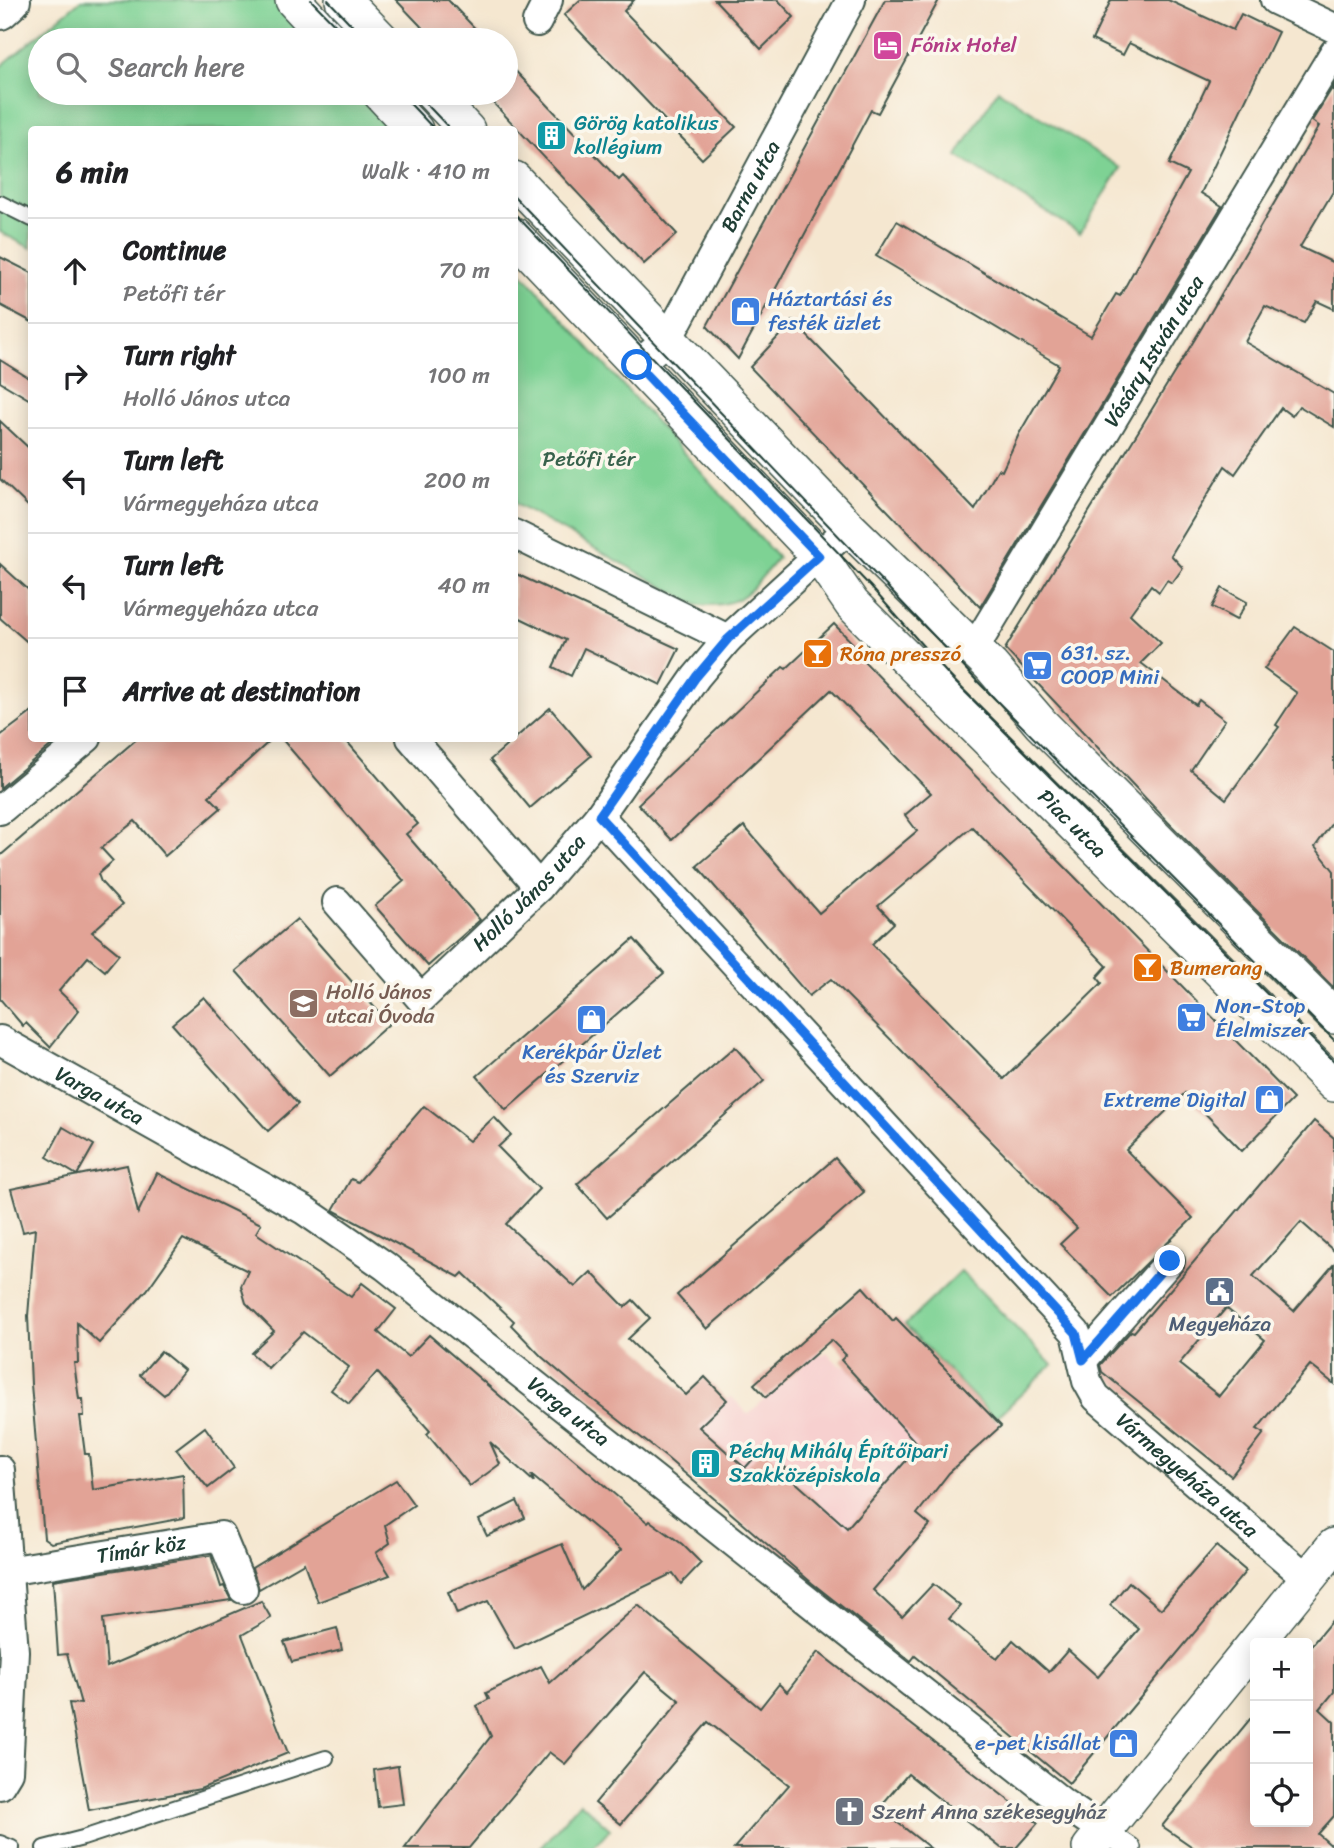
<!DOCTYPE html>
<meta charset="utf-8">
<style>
:root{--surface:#fff;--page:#f2f2f2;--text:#202124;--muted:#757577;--line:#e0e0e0}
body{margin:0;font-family:Sriracha,sans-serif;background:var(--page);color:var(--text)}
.controls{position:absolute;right:21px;bottom:21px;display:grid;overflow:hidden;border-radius:7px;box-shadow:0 4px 18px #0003}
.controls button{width:63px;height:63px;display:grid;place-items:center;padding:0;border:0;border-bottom:2px solid var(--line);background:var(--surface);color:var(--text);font:35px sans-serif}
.stop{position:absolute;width:21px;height:21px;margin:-16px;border:5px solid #1a73e8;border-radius:50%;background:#fff}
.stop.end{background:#1a73e8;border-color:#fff;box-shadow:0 2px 7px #0008}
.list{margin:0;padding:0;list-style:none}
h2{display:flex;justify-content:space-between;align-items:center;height:91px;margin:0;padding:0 28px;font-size:30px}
h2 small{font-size:23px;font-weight:400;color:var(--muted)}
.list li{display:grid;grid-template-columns:46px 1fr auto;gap:21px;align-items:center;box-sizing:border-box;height:105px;padding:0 28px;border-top:2px solid var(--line)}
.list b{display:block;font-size:26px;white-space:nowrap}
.list p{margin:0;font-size:23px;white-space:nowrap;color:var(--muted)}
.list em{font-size:23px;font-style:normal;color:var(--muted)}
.icon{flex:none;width:38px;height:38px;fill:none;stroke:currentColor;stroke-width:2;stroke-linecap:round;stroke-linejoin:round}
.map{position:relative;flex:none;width:1334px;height:1848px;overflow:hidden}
.search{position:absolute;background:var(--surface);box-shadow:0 4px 18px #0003;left:28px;top:28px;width:490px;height:77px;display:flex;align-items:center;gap:18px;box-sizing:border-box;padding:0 24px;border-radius:38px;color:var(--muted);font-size:26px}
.panel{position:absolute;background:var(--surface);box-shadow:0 4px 18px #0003;left:28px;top:126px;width:490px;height:616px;border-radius:7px}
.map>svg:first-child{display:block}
</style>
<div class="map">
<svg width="1334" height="1848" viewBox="0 0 1334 1848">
<rect width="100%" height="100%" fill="#fbf7ec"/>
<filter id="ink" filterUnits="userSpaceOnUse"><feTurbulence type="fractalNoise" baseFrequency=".0143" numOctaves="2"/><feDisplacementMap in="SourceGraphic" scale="14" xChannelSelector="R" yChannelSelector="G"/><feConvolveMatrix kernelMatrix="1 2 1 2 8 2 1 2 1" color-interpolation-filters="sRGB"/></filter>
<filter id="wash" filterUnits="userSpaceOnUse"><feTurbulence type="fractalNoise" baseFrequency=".00686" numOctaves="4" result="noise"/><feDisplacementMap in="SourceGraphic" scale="28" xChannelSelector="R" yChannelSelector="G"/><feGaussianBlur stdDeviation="1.57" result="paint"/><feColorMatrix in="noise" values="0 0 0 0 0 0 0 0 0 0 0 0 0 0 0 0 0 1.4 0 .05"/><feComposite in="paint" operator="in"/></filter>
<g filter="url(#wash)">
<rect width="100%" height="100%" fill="#f5e7d0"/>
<polygon fill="#f7d0cf" points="961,1271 1052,1365 996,1419 1001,1426 949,1473 917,1514 930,1525 900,1560 889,1554 880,1581 850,1615 667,1458 731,1396 748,1414 819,1351 823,1355 827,1352 839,1365 847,1366 896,1318 905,1325"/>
<g fill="#7ed294" stroke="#4e8864" stroke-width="2">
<polygon points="81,0 278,0 315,40 40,40 40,93 362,93 395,129 32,130 31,248 0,232 0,67"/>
<polygon points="998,90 1121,168 1080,233 957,156"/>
<path d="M514,264L778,558C748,592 746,607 697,605L515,504Z"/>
<polygon points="961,1271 1052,1365 995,1419 905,1325"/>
<polygon points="580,1802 610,1829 592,1848 540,1848"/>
</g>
<g id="blocks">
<g fill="#e2a396" fill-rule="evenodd">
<polygon points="396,0 448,0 486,40 434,40"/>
<polygon points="580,0 634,0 624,11 736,127 702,159 564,15"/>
<polygon points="715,0 778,0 794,17 761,49"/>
<polygon points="885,0 939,0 878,113 871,110 738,359 707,326"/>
<polygon points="1111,0 1168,0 1233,30 1241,14 1278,32 1201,193 1222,206 980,607 750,367 793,321 975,510 998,469 1002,471 1019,434 1059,365 876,256 897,221 1091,336 1116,294 1120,296 1188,173 1169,164 1209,81 1129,43 1123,55 1092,40"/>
<polygon points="506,61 619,180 623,176 677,234 644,264 484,93 506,93"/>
<polygon points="1334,85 1334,190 1300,247 1334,263 1334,309 1317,301 1304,323 1265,306 1245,342 1334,394 1334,427 1299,406 1292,416 1281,408 1235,474 1225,466 1171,555 1183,568 1172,583 1167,580 1159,592 1151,585 1130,614 1161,643 1141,663 1196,705 1199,700 1225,720 1191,770 1226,799 1279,727 1276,725 1297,693 1264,669 1295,627 1334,652 1334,820 1315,847 1334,871 1334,988 1168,822 1005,649 1198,334 1319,126 1312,121"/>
<polygon points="0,257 32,273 32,322 0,305"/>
<polygon points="0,360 32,380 32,401 0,382"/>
<polygon points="0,421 32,451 32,510 0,479"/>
<polygon points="0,564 32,593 32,646 0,618"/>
<polygon points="514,573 679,649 661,685 584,648 571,676 553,667 566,640 514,615"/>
<polygon points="1222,588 1247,602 1236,620 1212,607"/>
<path d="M834,624L862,653L859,656L952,752L1293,1099L1242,1151L1185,1093L1126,1150L1193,1218L1112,1297L1060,1244L1077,1228L831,979L809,996L697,866L744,826L819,913L917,831L905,815L931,793L831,690L672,840L638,804L783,667L786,669ZM972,827L1107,966L1097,977L1102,983L1004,1079L872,944L894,923L878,906Z"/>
<polygon points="550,708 591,756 530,808 490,760"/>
<polygon points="32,712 32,738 60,738 0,788 0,736"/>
<polygon points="138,738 273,738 209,796 221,808 165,856 135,821 101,848 113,861 98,874 101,882 122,905 92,932 119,954 105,971 88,957 59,991 79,1010 50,1047 26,1023 23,1026 0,999 0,856"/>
<polygon points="281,738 344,738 418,824 406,834 480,920 428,966 375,906 404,881"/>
<polygon points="297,919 389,1024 330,1076 236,971"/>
<polygon points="634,939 664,973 506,1110 477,1076"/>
<polygon points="204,997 298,1104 268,1131 172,1024"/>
<polygon points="735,1047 764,1081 607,1218 577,1184"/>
<polygon points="424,1106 469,1141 494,1117 511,1135 498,1147 539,1189 506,1224 575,1287 591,1272 625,1307 633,1300 650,1318 628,1339 686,1395 705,1377 727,1400 699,1427 745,1468 763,1448 786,1468 783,1471 847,1528 919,1446 841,1360 846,1355 831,1340 766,1397 754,1384 863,1287 893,1321 896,1318 1001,1426 949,1473 917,1514 930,1525 873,1590 902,1617 933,1584 960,1606 949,1619 997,1659 1013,1640 1049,1672 1068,1650 1098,1677 1139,1629 1110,1605 1129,1582 1161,1609 1216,1546 1246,1571 1069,1783 915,1656 911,1661 812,1583 667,1458 577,1387 542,1357 511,1325 514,1321 463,1273 459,1277 333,1210 351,1179 358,1182"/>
<path d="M1314,1121L1334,1138V1251L1301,1222L1253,1276L1294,1311L1334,1264V1384L1310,1365L1257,1429L1264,1433L1231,1476L1102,1372L1100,1365L1131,1331L1134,1332ZM1226,1308L1265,1340L1219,1396L1179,1364Z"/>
<polygon points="63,1127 94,1145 77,1175 47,1157"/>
<polygon points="835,1158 864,1192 707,1329 677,1295"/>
<polygon points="127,1165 138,1213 157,1173 261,1224 256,1233 351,1297 362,1283 396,1309 378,1332 408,1357 429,1335 648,1523 650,1521 682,1544 701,1563 681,1584 673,1573 515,1649 488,1601 457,1614 448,1592 562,1544 582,1590 621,1550 531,1475 534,1482 490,1442 500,1464 470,1486 427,1434 430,1431 377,1372 349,1404 331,1390 349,1367 303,1332 268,1368 251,1353 274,1331 246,1303 241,1286 248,1271 183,1239 147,1290 99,1343 77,1323 78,1363 74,1363 79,1399 83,1399 84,1416 80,1416 85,1454 89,1454 93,1490 183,1474 184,1518 51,1543 44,1538 31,1384 28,1316 35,1229 23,1232 11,1189"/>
<polygon points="161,1351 184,1370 164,1395 140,1375"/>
<polygon points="205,1427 234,1468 208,1488 176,1449"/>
<polygon points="396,1480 414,1505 385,1525 390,1543 376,1553 390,1575 318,1602 304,1563 259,1589 252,1568"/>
<polygon points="517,1501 525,1518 487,1536 479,1520"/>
<polygon points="211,1555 221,1587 224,1586 231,1600 103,1619 107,1667 261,1601 271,1618 242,1635 288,1753 200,1789 89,1810 69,1703 81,1704 67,1654 58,1655 53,1580"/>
<polygon points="638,1605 760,1708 779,1684 787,1692 818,1652 1038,1823 1016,1848 1001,1848 908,1774 879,1808 930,1848 734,1848 789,1785 708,1722 621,1824 595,1803 680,1701 645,1672 565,1764 549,1752 469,1848 405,1848 491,1736 477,1706 489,1699 486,1693 541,1666 550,1683"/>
<polygon points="1334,1618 1334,1692 1320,1709 1334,1722 1334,1816 1318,1834 1334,1848 1194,1848 1162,1826 1255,1713 1255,1822 1308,1822 1308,1649"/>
<polygon points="337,1628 342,1650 292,1662 284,1642"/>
<polygon points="398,1766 403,1804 378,1807 374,1770"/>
</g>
</g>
</g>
<g filter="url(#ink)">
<use href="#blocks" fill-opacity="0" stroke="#3f564b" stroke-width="2"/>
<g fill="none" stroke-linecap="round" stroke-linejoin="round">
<defs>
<g id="service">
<polyline points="0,203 32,219"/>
<polyline points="0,1843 12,1848"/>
<polyline points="44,1848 83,1838 326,1758"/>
</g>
<polyline id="pedestrian" points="1104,1831 1130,1848"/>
<g id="minor">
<polyline points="1275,0 1334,28"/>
<polyline points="537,22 548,0"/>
<path id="s1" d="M637,365L668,339L851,0"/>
<polyline points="514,534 728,639"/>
<path id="s2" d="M974,649L1334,53"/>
<polyline points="411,738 539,887"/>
<polyline points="0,810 87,738"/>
<path id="s3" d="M599,816L1076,1333L1087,1381L1096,1397L1307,1578"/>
<path id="s4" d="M337,902L421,999L539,887L599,816L696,677L728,639L849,528"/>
<path id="s5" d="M0,1040L304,1210L385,1266L1063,1803L1104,1831"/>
<polyline points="1083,1360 1170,1261"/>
<polyline points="0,1470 14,1651 8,1772 0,1785"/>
<path id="s6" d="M7,1571L221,1536L243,1589"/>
</g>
<g id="tertiary">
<polyline points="293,0 330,40"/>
<polyline points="343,0 382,40"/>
<polyline points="380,93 415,130"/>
<polyline points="432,93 467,130"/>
<polyline points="514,179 849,528 991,666 1041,724 1334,1016"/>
<path id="s7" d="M514,235L819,556L852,604L1334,1084"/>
<polyline points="1090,1848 1334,1546"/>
</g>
<polyline id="primary" points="0,10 11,0"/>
</defs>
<use href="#service" stroke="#3f564b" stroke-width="18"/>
<use href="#pedestrian" stroke="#3f564b" stroke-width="24"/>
<use href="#minor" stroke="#3f564b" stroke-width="32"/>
<use href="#tertiary" stroke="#3f564b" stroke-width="38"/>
<use href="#primary" stroke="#3f564b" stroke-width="42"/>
<use href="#service" stroke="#fff" stroke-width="14"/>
<use href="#pedestrian" stroke="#fff" stroke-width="21"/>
<use href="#minor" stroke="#fff" stroke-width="28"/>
<use href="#tertiary" stroke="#fff" stroke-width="35"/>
<use href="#primary" stroke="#fff" stroke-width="38"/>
<g stroke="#1f3d34" stroke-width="2">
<polyline points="311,0 350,40"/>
<polyline points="328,0 366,40"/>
<polyline points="400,93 435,130"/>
<polyline points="416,93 451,130"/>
<polyline points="514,196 977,681 1334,1040"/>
<polyline points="514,213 870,586 953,680 1334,1061"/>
</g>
</g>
</g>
<g fill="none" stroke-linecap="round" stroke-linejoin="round" filter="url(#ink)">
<polyline stroke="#1a73e8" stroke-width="9" points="637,365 819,556 728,639 696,677 599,816 1076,1333 1083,1360 1170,1261"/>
</g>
<defs>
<symbol id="hotel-square" viewBox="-11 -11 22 22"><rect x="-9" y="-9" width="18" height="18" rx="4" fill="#d1479c" stroke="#fbf7ec"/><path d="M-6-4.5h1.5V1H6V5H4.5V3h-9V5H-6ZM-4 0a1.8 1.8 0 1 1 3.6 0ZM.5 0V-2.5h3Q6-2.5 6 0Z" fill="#fff"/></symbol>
<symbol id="building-square" viewBox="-11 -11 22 22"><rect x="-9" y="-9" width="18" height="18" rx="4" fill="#0f9aa8" stroke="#fbf7ec"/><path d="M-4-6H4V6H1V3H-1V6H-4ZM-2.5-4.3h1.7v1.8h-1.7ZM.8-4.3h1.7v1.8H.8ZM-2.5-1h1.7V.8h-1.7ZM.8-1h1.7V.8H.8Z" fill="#fff"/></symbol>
<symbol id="shop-square" viewBox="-11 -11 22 22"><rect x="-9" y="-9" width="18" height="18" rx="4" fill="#3f7fe0" stroke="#fbf7ec"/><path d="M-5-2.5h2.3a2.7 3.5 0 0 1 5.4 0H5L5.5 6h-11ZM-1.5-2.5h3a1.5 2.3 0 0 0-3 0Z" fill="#fff"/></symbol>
<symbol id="bar-square" viewBox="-11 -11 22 22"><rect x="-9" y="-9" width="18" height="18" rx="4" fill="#e8710a" stroke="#fbf7ec"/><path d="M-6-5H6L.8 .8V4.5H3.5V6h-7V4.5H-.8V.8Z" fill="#fff"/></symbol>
<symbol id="supermarket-square" viewBox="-11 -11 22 22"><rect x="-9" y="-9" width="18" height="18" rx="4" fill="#3f7fe0" stroke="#fbf7ec"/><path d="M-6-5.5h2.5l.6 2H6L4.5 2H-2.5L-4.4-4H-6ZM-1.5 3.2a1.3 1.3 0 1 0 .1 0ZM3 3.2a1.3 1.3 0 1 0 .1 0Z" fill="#fff"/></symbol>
<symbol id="school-square" viewBox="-11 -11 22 22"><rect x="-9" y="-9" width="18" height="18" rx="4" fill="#8d6e63" stroke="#fbf7ec"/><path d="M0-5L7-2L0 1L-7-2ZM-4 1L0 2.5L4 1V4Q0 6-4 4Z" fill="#fff"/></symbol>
<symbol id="civic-square" viewBox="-11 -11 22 22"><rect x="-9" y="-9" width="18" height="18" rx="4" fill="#5c6f8a" stroke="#fbf7ec"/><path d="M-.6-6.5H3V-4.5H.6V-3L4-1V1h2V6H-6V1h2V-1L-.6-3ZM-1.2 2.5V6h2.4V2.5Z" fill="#fff"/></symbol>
<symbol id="church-square" viewBox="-11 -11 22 22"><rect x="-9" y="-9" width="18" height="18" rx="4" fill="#6b7280" stroke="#fbf7ec"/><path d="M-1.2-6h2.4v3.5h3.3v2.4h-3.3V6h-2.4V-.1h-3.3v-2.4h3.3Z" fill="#fff"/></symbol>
</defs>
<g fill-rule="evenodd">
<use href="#hotel-square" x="870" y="28" width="35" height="35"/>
<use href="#building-square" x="534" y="118" width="35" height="35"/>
<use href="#shop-square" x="728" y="294" width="35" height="35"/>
<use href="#bar-square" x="800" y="636" width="35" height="35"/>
<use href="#supermarket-square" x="1020" y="648" width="35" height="35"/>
<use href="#bar-square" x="1130" y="950" width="35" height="35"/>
<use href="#school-square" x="286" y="986" width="35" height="35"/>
<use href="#supermarket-square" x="1174" y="1000" width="35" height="35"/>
<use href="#shop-square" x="574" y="1002" width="35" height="35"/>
<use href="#shop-square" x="1252" y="1082" width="35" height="35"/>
<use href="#civic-square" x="1202" y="1274" width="35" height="35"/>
<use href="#building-square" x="688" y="1446" width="35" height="35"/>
<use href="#shop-square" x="1106" y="1726" width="35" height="35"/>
<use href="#church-square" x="832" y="1794" width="35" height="35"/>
</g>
<g text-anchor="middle" stroke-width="7" stroke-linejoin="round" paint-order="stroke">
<g font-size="21" fill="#b23c85" stroke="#fbf7ec" text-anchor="start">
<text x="911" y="52">Főnix Hotel</text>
</g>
<g font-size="21" fill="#0d838f" stroke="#fbf7ec" text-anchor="start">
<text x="574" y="130">Görög katolikus<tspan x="574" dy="24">kollégium</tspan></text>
<text x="729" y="1458">Péchy Mihály Építőipari<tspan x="729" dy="24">Szakközépiskola</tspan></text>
</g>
<g font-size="21" fill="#1f3d34" stroke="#fbf7ec">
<text dy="7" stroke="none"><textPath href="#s1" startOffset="214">Barna utca</textPath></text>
<text dy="7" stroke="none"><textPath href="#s2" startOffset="348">Vásáry István utca</textPath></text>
<text dy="7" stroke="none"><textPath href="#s7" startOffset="812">Piac utca</textPath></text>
<text dy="7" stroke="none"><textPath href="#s4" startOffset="280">Holló János utca</textPath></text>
<text dy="7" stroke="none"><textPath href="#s5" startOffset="114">Varga utca</textPath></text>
<text dy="7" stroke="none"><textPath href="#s5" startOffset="681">Varga utca</textPath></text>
<text dy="7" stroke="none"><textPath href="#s3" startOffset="891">Vármegyeháza utca</textPath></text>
<text dy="7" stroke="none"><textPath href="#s6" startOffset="136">Tímár köz</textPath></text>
</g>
<g font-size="21" fill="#366cbe" stroke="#fbf7ec" text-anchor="start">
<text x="768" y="306">Háztartási és<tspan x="768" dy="24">festék üzlet</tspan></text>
<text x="1061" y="660">631. sz.<tspan x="1061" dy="24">COOP Mini</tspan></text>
<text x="1215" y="1013">Non-Stop<tspan x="1215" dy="24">Élelmiszer</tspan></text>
<text x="592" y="1059" text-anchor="middle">Kerékpár Üzlet<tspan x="592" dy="24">és Szerviz</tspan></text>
<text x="1246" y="1107" text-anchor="end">Extreme Digital</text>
<text x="1101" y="1750" text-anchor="end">e-pet kisállat</text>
</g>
<g font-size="21" fill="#37624c" stroke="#fbf7ec">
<text x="589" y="466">Petőfi tér</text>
</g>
<g font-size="21" fill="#c56008" stroke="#fbf7ec" text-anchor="start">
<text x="840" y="661">Róna presszó</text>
<text x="1170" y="975">Bumerang</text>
</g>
<g font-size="21" fill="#785e54" stroke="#fbf7ec" text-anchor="start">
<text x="326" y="999">Holló János<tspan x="326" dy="24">utcai Óvoda</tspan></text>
</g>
<g font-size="21" fill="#4e5e75" stroke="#fbf7ec">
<text x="1220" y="1331">Megyeháza</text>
</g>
<g font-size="21" fill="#5b616d" stroke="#fbf7ec" text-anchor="start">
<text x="872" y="1819">Szent Anna székesegyház</text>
</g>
</g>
</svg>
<div class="controls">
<button>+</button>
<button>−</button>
<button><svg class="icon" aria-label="locate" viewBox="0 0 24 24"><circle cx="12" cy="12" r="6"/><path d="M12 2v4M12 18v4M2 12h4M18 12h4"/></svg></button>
</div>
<div class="stop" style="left:637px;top:365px"></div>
<div class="stop end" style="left:1170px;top:1261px"></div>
<div class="search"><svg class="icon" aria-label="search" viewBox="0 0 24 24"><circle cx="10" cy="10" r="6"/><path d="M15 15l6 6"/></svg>Search here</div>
<section class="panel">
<h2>6 min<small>Walk · 410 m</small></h2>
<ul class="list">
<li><svg class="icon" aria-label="ahead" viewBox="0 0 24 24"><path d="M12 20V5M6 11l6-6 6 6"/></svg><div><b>Continue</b><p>Petőfi tér</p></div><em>70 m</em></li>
<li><svg class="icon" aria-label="right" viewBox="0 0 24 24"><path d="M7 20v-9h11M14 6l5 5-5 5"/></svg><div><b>Turn right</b><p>Holló János utca</p></div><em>100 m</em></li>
<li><svg class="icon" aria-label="left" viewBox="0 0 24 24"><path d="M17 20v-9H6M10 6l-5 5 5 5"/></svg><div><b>Turn left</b><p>Vármegyeháza utca</p></div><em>200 m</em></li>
<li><svg class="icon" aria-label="left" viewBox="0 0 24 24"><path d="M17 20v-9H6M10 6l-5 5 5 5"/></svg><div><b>Turn left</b><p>Vármegyeháza utca</p></div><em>40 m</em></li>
<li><svg class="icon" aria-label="arrive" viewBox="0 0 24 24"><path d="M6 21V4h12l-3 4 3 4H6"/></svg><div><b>Arrive at destination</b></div></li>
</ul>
</section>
</div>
